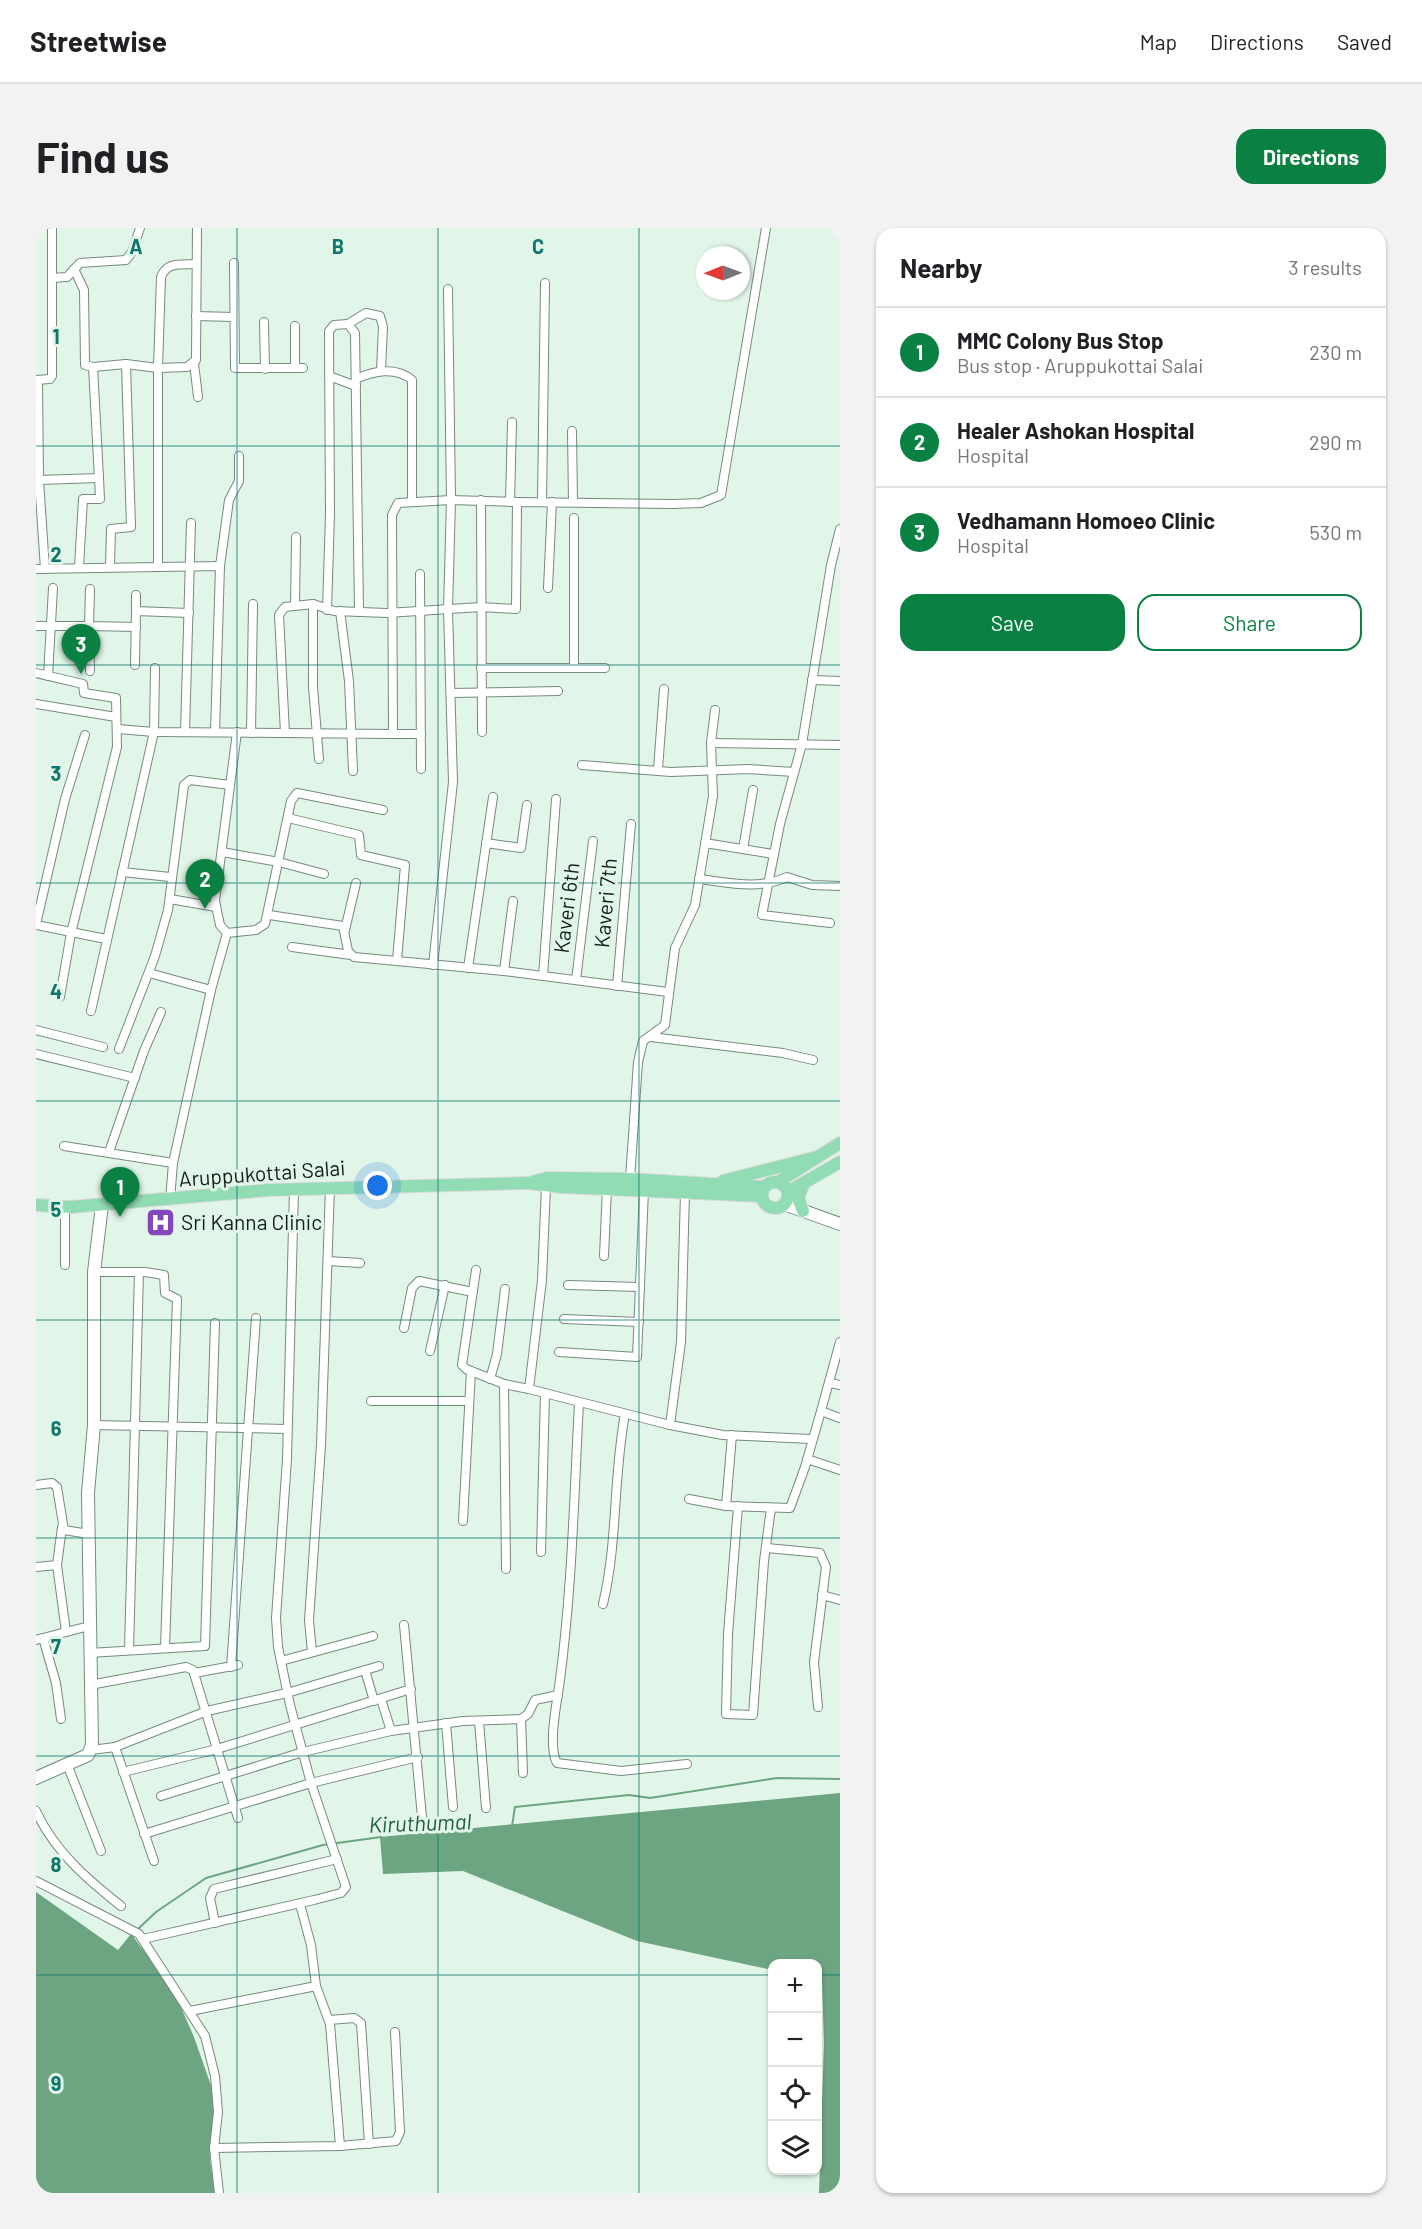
<!DOCTYPE html>
<meta charset="utf-8">
<style>
:root{--surface:#fff;--page:#f2f2f2;--text:#202124;--muted:#757577;--line:#e0e0e0;--accent:#0b8043}
body{margin:0;font-family:Barlow,sans-serif;background:var(--page);color:var(--text)}
.controls{position:absolute;right:18px;bottom:18px;display:grid;overflow:hidden;border-radius:12px;box-shadow:0 2px 4px #0004}
.controls button{width:54px;height:54px;display:grid;place-items:center;padding:0;border:0;border-bottom:2px solid var(--line);background:var(--surface);color:var(--text);font:30px sans-serif}
.compass{position:absolute;left:660px;top:18px;width:54px;height:54px;border-radius:50%;background:var(--surface);box-shadow:0 2px 4px #0004;rotate:269deg}
.you{position:absolute;left:342px;top:958px;width:21px;height:21px;margin:-15px;border:4px solid #fff;border-radius:50%;background:#1a73e8;box-shadow:0 0 0 9px #1a73e833}
.badge{display:grid;place-items:center;width:39px;height:39px;border-radius:50%;background:var(--accent);color:#fff;font-size:20px;font-weight:700}
.pin{position:absolute;translate:-50% -50px;filter:drop-shadow(0 2px 3px #0008)}
.pin::after{content:'';position:absolute;top:32px;width:21px;height:18px;background:inherit;clip-path:polygon(0 0,100% 0,50% 100%)}
.list{margin:0;padding:0;list-style:none}
h2{display:flex;justify-content:space-between;align-items:center;height:78px;margin:0;padding:0 24px;font-size:26px}
h2 small{font-size:20px;font-weight:400;color:var(--muted)}
.list li{display:grid;grid-template-columns:39px 1fr auto;gap:18px;align-items:center;box-sizing:border-box;height:90px;padding:0 24px;border-top:2px solid var(--line)}
.list b{display:block;font-size:22px;white-space:nowrap}
.list p{margin:0;font-size:20px;white-space:nowrap;color:var(--muted)}
.list em{font-size:20px;font-style:normal;color:var(--muted)}
.actions{display:flex;gap:12px;padding:18px 24px}
.actions a{flex:1;padding:14px 0;border:2px solid var(--accent);border-radius:18px;text-align:center;font-size:21px;color:var(--accent)}
.actions .main{background:var(--accent);color:#fff}
.icon{flex:none;width:33px;height:33px;fill:none;stroke:currentColor;stroke-width:2;stroke-linecap:round;stroke-linejoin:round}
.map{position:relative;flex:none;width:804px;height:1965px;overflow:hidden;border-radius:18px}
header{display:flex;align-items:center;gap:36px;box-sizing:border-box;height:84px;padding:0 30px;background:var(--surface);border-bottom:2px solid var(--line)}
header strong{font-size:28px}
nav{display:flex;gap:33px;margin-inline-start:auto;font-size:21px}
.intro{display:flex;align-items:center;justify-content:space-between;box-sizing:border-box;height:144px;padding:0 36px}
h1{margin:0;font-size:42px}
.button{padding:15px 27px;border-radius:18px;background:var(--accent);color:#fff;font-size:21px;font-weight:700}
main{display:flex;gap:36px;padding:0 36px}
aside{flex:1;background:var(--surface);border-radius:18px;box-shadow:0 2px 4px #0004}
.map>svg:first-child{display:block}
</style>
<header>
<strong>Streetwise</strong>
<nav><a>Map</a><a>Directions</a><a>Saved</a></nav>
</header>
<div class="intro"><h1>Find us</h1><a class="button">Directions</a></div>
<main>
<div class="map">
<svg width="804" height="1965" viewBox="0 0 804 1965">
<rect width="100%" height="100%" fill="#e1f6e8"/>
<g fill="#6da482">
<polygon points="804,1565 804,1965 783,1965 788,1815 786,1752 782,1751 782,1736 736,1736 736,1742 601,1713 427,1643 347,1646 344,1609"/>
<polygon points="0,1664 82,1722 95,1706 136,1759 158,1809 179,1869 174,1933 179,1965 0,1965"/>
</g>
<g fill="none" stroke-linecap="round" stroke-linejoin="round">
<g stroke="#6da482" stroke-width="2">
<polyline points="476,1598 479,1579 593,1567 614,1570 741,1550 804,1551"/>
<polyline points="101,1702 120,1684 170,1650 287,1617 345,1609"/>
</g>
<defs>
<g id="street">
<polyline points="198,35 199,140 267,140"/>
<path d="M38,41L48,62L49,137L57,139L90,136L122,140L125,49C131,33 146,37 160,36"/>
<polyline points="16,50 31,49 44,35 90,32 96,24 104,0"/>
<polyline points="160,88 198,89"/>
<polyline points="228,94 229,141"/>
<polyline points="312,96 330,85 344,88 347,99 345,142"/>
<polyline points="259,98 259,140"/>
<polyline points="158,135 162,169"/>
<polyline points="293,148 320,158"/>
<path d="M320,151C337,143 360,138 376,152V274"/>
<polyline points="0,152 14,151 16,148 16,0"/>
<polyline points="2,152 3,252 9,341"/>
<polyline points="536,203 537,274"/>
<polyline points="3,252 63,250 57,139"/>
<polyline points="445,272 446,504"/>
<polyline points="474,274 476,194"/>
<polyline points="506,274 509,55"/>
<polyline points="122,337 122,140 151,139 160,132 161,0"/>
<polyline points="74,338 75,301 95,299 90,136"/>
<polyline points="184,338 193,272 203,253 203,228"/>
<polyline points="43,339 47,271 64,271 63,250"/>
<polyline points="0,341 184,338 179,504"/>
<polyline points="384,346 385,541"/>
<polyline points="512,360 516,274"/>
<polyline points="54,361 53,398 100,399"/>
<polyline points="277,376 277,459 283,531"/>
<polyline points="259,378 260,309"/>
<polyline points="291,382 294,286 293,103 298,97 312,96 319,105 323,383"/>
<polyline points="100,383 100,367"/>
<polyline points="304,383 313,453 317,543"/>
<polyline points="0,398 53,398 54,443"/>
<polyline points="99,437 100,383 153,385"/>
<polyline points="445,440 569,440"/>
<polyline points="538,440 538,290"/>
<polyline points="0,445 47,456 48,465 80,470 81,519 35,705 24,769"/>
<polyline points="12,448 17,360"/>
<polyline points="776,452 804,453"/>
<polyline points="415,465 522,463"/>
<polyline points="0,476 80,489"/>
<polyline points="82,501 118,504 357,506 356,287 362,275 415,272 481,274"/>
<polyline points="149,504 155,295"/>
<polyline points="215,505 217,376"/>
<polyline points="249,505 243,387 249,379 277,376 298,383 351,385 445,379 480,381 481,274 637,276 665,275 685,267 730,0"/>
<polyline points="357,506 385,506"/>
<polyline points="675,515 804,517"/>
<polyline points="546,537 635,544 712,541 758,544"/>
<polyline points="622,541 628,461"/>
<polyline points="252,590 323,607 325,627 369,637 361,733"/>
<polyline points="450,615 485,620 491,577"/>
<polyline points="669,615 737,626"/>
<polyline points="707,621 717,562"/>
<polyline points="186,624 243,634 288,646"/>
<polyline points="86,644 134,649"/>
<path d="M663,651C695,655 722,662 751,649L776,657L804,658"/>
<polyline points="134,671 180,679"/>
<polyline points="233,687 307,698 312,723 318,729 468,743 632,764"/>
<polyline points="794,695 726,687 744,596 766,516 795,337 804,301"/>
<polyline points="0,696 29,571 49,507"/>
<polyline points="0,697 70,711"/>
<polyline points="309,702 320,655"/>
<polyline points="191,705 220,702 229,696 255,573 261,565 347,582"/>
<polyline points="256,719 315,727"/>
<polyline points="397,737 417,554 412,382 415,272 412,61"/>
<polyline points="432,740 457,569"/>
<polyline points="468,743 477,673"/>
<polyline points="113,745 175,762"/>
<polyline points="507,748 520,571"/>
<polyline points="540,752 557,613"/>
<polyline points="581,758 595,596"/>
<polyline points="55,783 118,504 119,440"/>
<polyline points="0,802 67,819"/>
<polyline points="615,809 747,825 777,832"/>
<polyline points="83,821 119,728 132,682 148,557 154,552 194,557"/>
<polyline points="0,826 99,850"/>
<polyline points="28,918 137,935"/>
<polyline points="73,924 108,823 125,784"/>
<polyline points="594,951 602,834 607,813 629,797 639,720 659,677 677,568 675,515 679,482"/>
<polyline points="510,958 506,1052 493,1161 634,1197 645,1114 649,964"/>
<polyline points="134,972 137,935 175,762 191,705 184,697 179,673 201,504"/>
<polyline points="568,1028 571,960"/>
<polyline points="292,1033 324,1035"/>
<polyline points="29,1037 29,979"/>
<polyline points="440,1042 426,1137 430,1141 468,1156 493,1161"/>
<polyline points="58,1044 109,1044 128,1047 129,1065 141,1071 129,1420"/>
<polyline points="532,1057 604,1059"/>
<polyline points="528,1091 603,1094"/>
<polyline points="368,1100 376,1060 383,1053 437,1064"/>
<polyline points="804,1114 785,1183 804,1190"/>
<polyline points="394,1123 409,1057"/>
<polyline points="523,1124 601,1129 608,962"/>
<polyline points="454,1151 461,1126 469,1061"/>
<polyline points="795,1155 804,1157"/>
<polyline points="468,1156 470,1341"/>
<polyline points="335,1173 432,1173"/>
<path d="M543,1175C538,1269 536,1365 523,1459C520,1478 512,1520 521,1535L585,1543L651,1536"/>
<polyline points="58,1197 251,1201"/>
<polyline points="634,1197 687,1207 775,1211"/>
<polyline points="771,1231 804,1242"/>
<polyline points="0,1257 16,1255 21,1259 28,1302 53,1306"/>
<polyline points="653,1271 690,1278 754,1280 769,1239 785,1183"/>
<polyline points="690,1278 696,1207"/>
<polyline points="702,1278 692,1406 690,1486 717,1487 728,1333 735,1280"/>
<polyline points="427,1293 435,1143"/>
<polyline points="731,1320 784,1325 790,1339 778,1434 782,1479"/>
<polyline points="505,1324 509,1165"/>
<polyline points="21,1337 26,1299"/>
<polyline points="0,1339 21,1337 30,1404"/>
<polyline points="786,1367 804,1372"/>
<path d="M567,1376C582,1313 577,1249 589,1186"/>
<polyline points="368,1397 386,1589"/>
<polyline points="7,1410 20,1455 25,1491"/>
<polyline points="0,1412 53,1398"/>
<polyline points="93,1422 103,1044"/>
<polyline points="276,1424 273,1392 285,1217 294,960"/>
<polyline points="53,1425 169,1418 179,1095"/>
<polyline points="245,1433 337,1408"/>
<polyline points="195,1439 220,1090"/>
<polyline points="329,1442 338,1473"/>
<polyline points="158,1445 202,1437"/>
<polyline points="54,1457 150,1439 157,1442 202,1590"/>
<polyline points="345,1471 355,1503"/>
<polyline points="485,1491 487,1545"/>
<polyline points="443,1493 450,1580"/>
<polyline points="410,1495 417,1579"/>
<polyline points="79,1519 118,1633"/>
<polyline points="55,1522 79,1519 171,1483 251,1465 343,1438"/>
<polyline points="31,1536 65,1623"/>
<polyline points="87,1544 181,1521 375,1461"/>
<polyline points="125,1568 267,1524 355,1503 427,1493 485,1491 492,1486 499,1472 522,1467"/>
<path d="M0,1583C19,1624 51,1651 85,1678"/>
<polyline points="108,1606 275,1555 382,1529"/>
<polyline points="0,1653 103,1706 169,1808 179,1848 182,1884 178,1920 183,1965"/>
<polyline points="264,1676 275,1717 280,1758 294,1796 304,1918"/>
<polyline points="179,1695 174,1670 178,1661 301,1631"/>
<polyline points="107,1711 278,1672 305,1665 310,1659 275,1555 254,1477 242,1419 240,1390 251,1231 258,961"/>
<polyline points="154,1783 280,1758"/>
<polyline points="293,1792 318,1790 325,1795 333,1916"/>
<polyline points="178,1920 304,1918 360,1913 364,1904 359,1804"/>
</g>
<g id="secondary">
<polyline points="748,976 804,996"/>
<polyline points="0,1550 52,1527 56,1517 52,1265 58,1197 58,1044 66,977"/>
</g>
<g id="primary">
<polyline points="687,953 781,929"/>
<polyline points="496,954 511,950 594,951 728,959"/>
<polyline points="742,954 804,915"/>
<circle cx="739" cy="967" r="13"/>
<polyline points="752,964 804,934"/>
<polyline points="0,977 35,979 233,962 492,955 525,959 726,968"/>
<polyline points="767,983 762,970 768,955"/>
</g>
</defs>
<use href="#street" stroke="#768a7d" stroke-width="10"/>
<use href="#secondary" stroke="#768a7d" stroke-width="14"/>
<use href="#primary" stroke="#dadbda" stroke-width="14"/>
<use href="#street" stroke="#fff" stroke-width="8"/>
<use href="#secondary" stroke="#fff" stroke-width="12"/>
<use href="#primary" stroke="#91dcb4" stroke-width="12"/>
</g>
<path fill="none" stroke="#0f766e" stroke-width="1.5" stroke-opacity="0.55" d="M201,0V1965M402,0V1965M603,0V1965M0,218H804M0,437H804M0,655H804M0,873H804M0,1092H804M0,1310H804M0,1528H804M0,1747H736M782,1747H804"/>
<defs>
<symbol id="hospital-square" viewBox="-11 -11 22 22"><rect x="-9" y="-9" width="18" height="18" rx="4" fill="#8646bb" stroke="#e1f6e8"/><path d="M-5-5h3v3.5h4V-5h3V5h-3V1.5h-4V5h-3Z" fill="#fff"/></symbol>
</defs>
<g fill-rule="evenodd">
<use href="#hospital-square" x="108" y="978" width="33" height="33"/>
</g>
<g text-anchor="middle" stroke-width="6" stroke-linejoin="round" paint-order="stroke">
<g font-size="21" fill="#161d18" stroke="#e1f6e8">
<text transform="translate(570 675) rotate(-85)" y="7">Kaveri 7th</text>
<text transform="translate(531 680) rotate(-83)" y="7">Kaveri 6th</text>
<text transform="translate(226 946) rotate(-4)" y="7">Aruppukottai Salai</text>
</g>
<g font-size="21" fill="#161d18" stroke="#e1f6e8" text-anchor="start">
<text x="145" y="1002">Sri Kanna Clinic</text>
</g>
<g font-size="22" font-style="italic" fill="#1f5e3c" stroke="#e1f6e8">
<text transform="translate(384 1595) rotate(-2)" y="8">Kiruthumal</text>
</g>
</g>
<g font-size="20" text-anchor="middle" font-weight="bold" fill="#0f766e" stroke="#e1f6e8" stroke-width="6" stroke-linejoin="round" paint-order="stroke">
<text x="100" y="26">A</text>
<text x="302" y="26">B</text>
<text x="502" y="26">C</text>
<text x="20" y="116">1</text>
<text x="20" y="334">2</text>
<text x="20" y="553">3</text>
<text x="20" y="771">4</text>
<text x="20" y="989">5</text>
<text x="20" y="1208">6</text>
<text x="20" y="1426">7</text>
<text x="20" y="1644">8</text>
<text x="20" y="1863">9</text>
</g>
</svg>
<div class="controls">
<button>+</button>
<button>−</button>
<button><svg class="icon" aria-label="locate" viewBox="0 0 24 24"><circle cx="12" cy="12" r="6"/><path d="M12 2v4M12 18v4M2 12h4M18 12h4"/></svg></button>
<button><svg class="icon" aria-label="layers" viewBox="0 0 24 24"><path d="M12 4l9 5-9 5-9-5zM3 14l9 5 9-5"/></svg></button>
</div>
<svg class="compass" viewBox="-18 -18 36 36"><path d="M0-13l5 13h-10z" fill="#e53935"/><path d="M0 13l5-13h-10z" fill="#757577"/></svg>
<div class="you"></div>
<div class="pin badge" style="left:84px;top:989px">1</div>
<div class="pin badge" style="left:169px;top:681px">2</div>
<div class="pin badge" style="left:45px;top:446px">3</div>
</div>
<aside>
<h2>Nearby<small>3 results</small></h2>
<ul class="list">
<li><span class="badge">1</span><div><b>MMC Colony Bus Stop</b><p>Bus stop · Aruppukottai Salai</p></div><em>230 m</em></li>
<li><span class="badge">2</span><div><b>Healer Ashokan Hospital</b><p>Hospital</p></div><em>290 m</em></li>
<li><span class="badge">3</span><div><b>Vedhamann Homoeo Clinic</b><p>Hospital</p></div><em>530 m</em></li>
</ul>
<div class="actions"><a class="main">Save</a><a>Share</a></div>
</aside>
</main>
